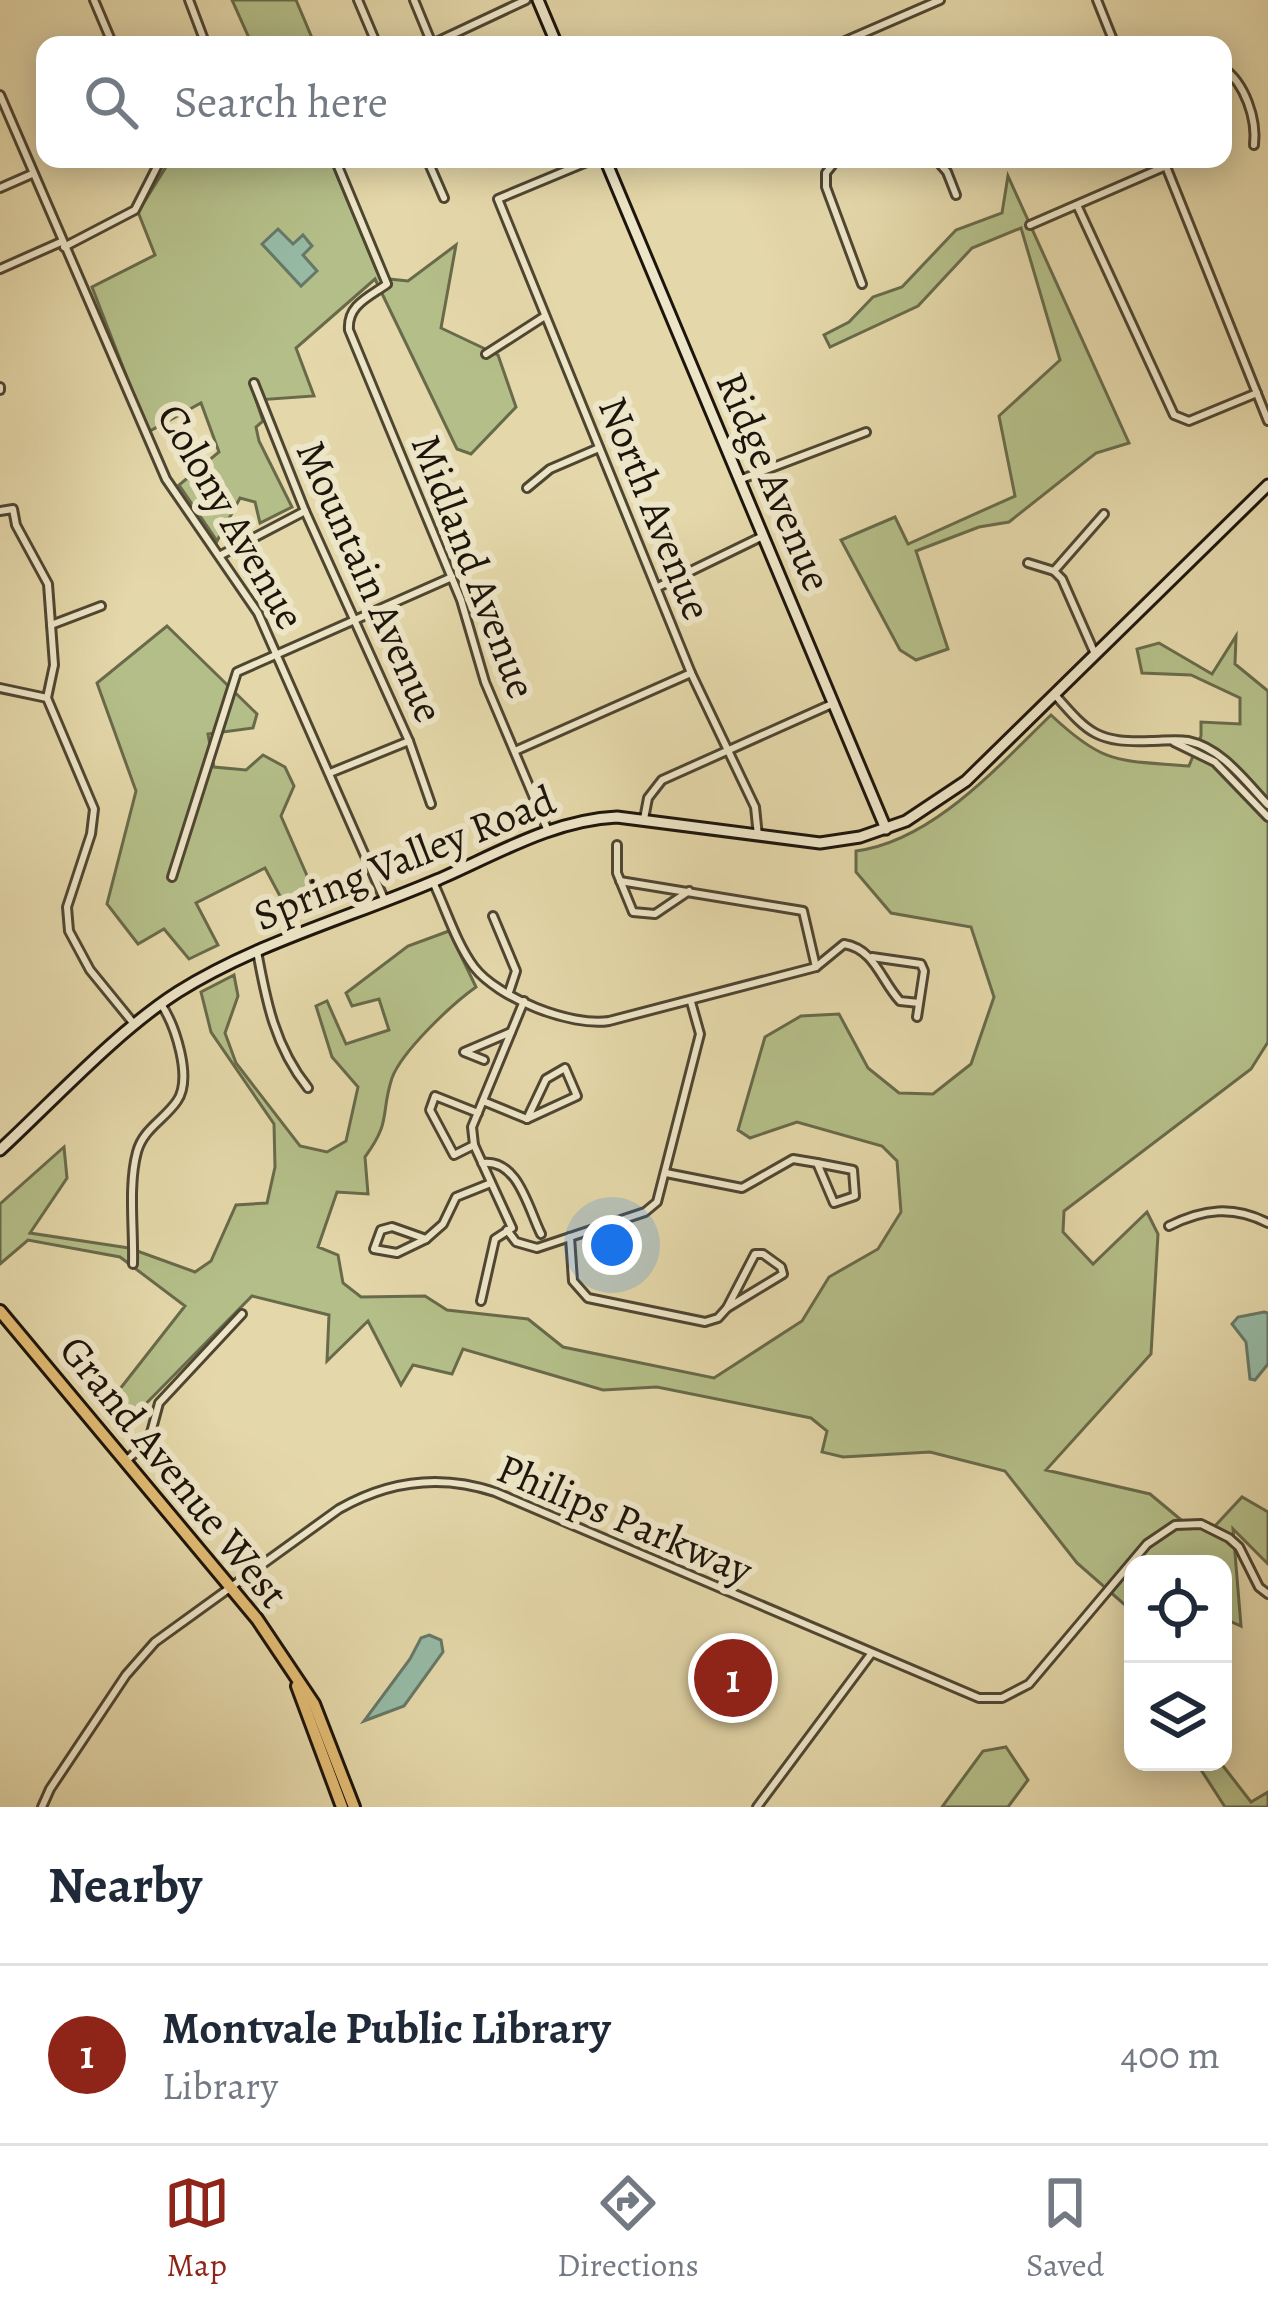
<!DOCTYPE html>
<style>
:root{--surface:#fff;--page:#f6f6f7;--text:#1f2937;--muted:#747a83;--line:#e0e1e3;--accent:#8f2418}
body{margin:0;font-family:Alegreya,serif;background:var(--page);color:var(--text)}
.controls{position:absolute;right:36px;bottom:36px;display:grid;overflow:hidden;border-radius:24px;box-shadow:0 6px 30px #0003}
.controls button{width:108px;height:108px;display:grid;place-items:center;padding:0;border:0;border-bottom:3px solid var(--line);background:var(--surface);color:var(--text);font:60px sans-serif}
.you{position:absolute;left:612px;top:1245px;width:42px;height:42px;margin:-30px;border:9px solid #fff;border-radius:50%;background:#1a73e8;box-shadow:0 0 0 18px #1a73e833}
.badge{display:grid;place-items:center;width:78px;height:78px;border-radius:50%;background:var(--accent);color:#fff;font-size:39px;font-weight:700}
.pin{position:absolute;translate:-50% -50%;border:6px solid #fff;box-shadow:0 3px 12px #0006}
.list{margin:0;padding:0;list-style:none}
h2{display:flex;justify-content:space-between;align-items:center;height:156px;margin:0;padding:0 48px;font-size:51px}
h2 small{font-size:39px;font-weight:400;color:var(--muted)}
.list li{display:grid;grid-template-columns:78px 1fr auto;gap:36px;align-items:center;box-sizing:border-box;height:180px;padding:0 48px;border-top:3px solid var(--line)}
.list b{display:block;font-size:45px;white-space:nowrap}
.list p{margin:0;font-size:39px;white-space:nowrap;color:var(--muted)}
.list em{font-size:39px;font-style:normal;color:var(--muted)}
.icon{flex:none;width:66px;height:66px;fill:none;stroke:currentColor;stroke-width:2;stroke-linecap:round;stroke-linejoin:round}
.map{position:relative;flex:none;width:1268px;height:1807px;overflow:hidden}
.search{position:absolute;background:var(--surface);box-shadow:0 6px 30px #0003;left:36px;right:36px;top:36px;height:132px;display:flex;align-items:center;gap:30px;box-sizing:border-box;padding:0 42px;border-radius:24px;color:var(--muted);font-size:45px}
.sheet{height:336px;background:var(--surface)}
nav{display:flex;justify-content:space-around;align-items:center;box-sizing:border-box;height:168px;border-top:3px solid var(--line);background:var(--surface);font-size:33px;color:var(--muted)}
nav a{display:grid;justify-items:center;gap:6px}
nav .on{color:var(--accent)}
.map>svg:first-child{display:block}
</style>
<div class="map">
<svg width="1268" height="1807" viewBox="0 0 1268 1807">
<rect width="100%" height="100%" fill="#e4d7a9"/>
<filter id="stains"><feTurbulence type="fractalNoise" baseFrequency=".00167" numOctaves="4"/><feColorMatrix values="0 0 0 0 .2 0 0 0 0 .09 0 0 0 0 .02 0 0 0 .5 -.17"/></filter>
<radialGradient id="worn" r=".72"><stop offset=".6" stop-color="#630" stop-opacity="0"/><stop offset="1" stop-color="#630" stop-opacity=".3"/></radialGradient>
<g fill="#b4be88" stroke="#686a4a" stroke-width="3">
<polygon points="232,0 296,0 315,45 237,45 249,38"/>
<polygon points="171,159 330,159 380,278 408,281 456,245 441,328 498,355 516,407 471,454 457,449 375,279 296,348 314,396 256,400 263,421 256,427 259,441 292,507 260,523 255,502 240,498 217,541 179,485 219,452 201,403 148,432 92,287 155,255 138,212"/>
<polygon points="1008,176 1129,443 1096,453 1009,522 979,527 916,551 948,649 916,660 900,650 841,540 895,517 908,544 1015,496 999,416 1060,360 1021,228 972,248 918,306 830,347 824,335 849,322 873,297 902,287 956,230 1002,213"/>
<polygon points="167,626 257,714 253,728 208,734 214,767 246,770 263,755 285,767 294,786 281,816 319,903 289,913 265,868 196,903 218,945 189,959 164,929 138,944 107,904 136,791 97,683"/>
<path d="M1236,636L1235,664L1268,691V1042L1251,1069L1064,1211L1063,1232L1093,1264L1147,1212L1158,1234L1151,1354L1046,1470L1150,1494L1186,1524L1214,1527L1242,1497L1268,1512V1564L1233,1529L1241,1626L1223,1618V1564H1133V1612L1077,1563L1005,1471L930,1452L843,1457L822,1452L827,1431L811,1418L657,1387L603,1390L463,1349L452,1374L413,1365L401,1385L368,1321L327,1361L329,1315L252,1296L122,1428L105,1408L185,1306L120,1257L28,1240L0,1264V1204L64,1147L67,1178L30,1233L129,1248L195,1272L211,1261L236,1205L267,1203L275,1167L274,1124L211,1032L201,992L234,975L238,996L225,1033L236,1063L300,1146L327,1152L346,1141L358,1087L332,1057L316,1006L327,1001L346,1044L389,1030L379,999L352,1006L346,993L408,946L449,931L476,987C452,1004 402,1051 392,1078C380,1115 392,1120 365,1157L368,1194L337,1192L318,1247L338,1255L343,1283L361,1297L425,1296L447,1310L528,1319L563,1347L714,1378L802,1321L829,1277L878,1249L901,1212L897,1161L882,1146L797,1122L750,1138L738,1130L765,1037L801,1016L839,1014L868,1068L899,1093L933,1094L971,1064L994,997L971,927L891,913L856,872V851C933,841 998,766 1051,715C1105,766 1118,760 1189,766L1201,736V722L1240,724V698L1191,675L1142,673L1137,649L1159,643L1212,674Z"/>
<polygon points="1006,1747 1028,1780 1008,1807 942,1807 983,1751"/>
<polygon points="1196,1762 1220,1762 1251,1802 1268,1792 1268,1807 1225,1807"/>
</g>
<g fill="#96baa5" stroke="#667867" stroke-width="3">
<polygon points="278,229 293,244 303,235 312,246 303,255 317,271 301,286 262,244"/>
<polygon points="1264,1312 1268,1313 1268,1364 1255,1380 1250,1379 1246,1342 1232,1324 1238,1317"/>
<polygon points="429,1635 441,1640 443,1652 404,1706 364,1721 410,1659 421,1638"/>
</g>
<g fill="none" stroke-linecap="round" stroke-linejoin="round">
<defs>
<g id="street">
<polyline points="94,0 113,45"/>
<polyline points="189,0 206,45"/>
<polyline points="358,0 377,45"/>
<polyline points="414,0 432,44"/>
<polyline points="1097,0 1115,45"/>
<polyline points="430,45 526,0"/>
<polyline points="836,45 940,0"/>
<path d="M1223,68C1245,83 1257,119 1254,145"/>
<polyline points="0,95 166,479 258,613 385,901"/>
<path d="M335,159L387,284C369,297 347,305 349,330L461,600L485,682L548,831"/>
<polyline points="427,159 444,198"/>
<polyline points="594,159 498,199 691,673 755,807 758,836"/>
<polyline points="837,159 826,173 826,187 862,284"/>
<polyline points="936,159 947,172 956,195"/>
<polyline points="1163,159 1268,421"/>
<polyline points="0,188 32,174"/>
<polyline points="1077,205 1174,415 1189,421 1257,393"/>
<polyline points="1030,225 1166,166"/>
<polyline points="64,247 135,210 161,159"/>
<polyline points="0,269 61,242"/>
<polyline points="486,354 545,316"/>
<polyline points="254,383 305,511 409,741 431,804"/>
<polyline points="0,387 0,390"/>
<polyline points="739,480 866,432"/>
<polyline points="527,488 550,469 599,448"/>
<polyline points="0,511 13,509 16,525 48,584 54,665 47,698 94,809 91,834 67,907 69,931 90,970 134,1024"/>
<polyline points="221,555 305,511"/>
<polyline points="1028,563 1054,571 1062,579 1095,654"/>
<polyline points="1054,571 1104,514"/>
<polyline points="658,587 763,536"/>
<polyline points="51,625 101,606"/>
<polyline points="0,688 47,698"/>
<path d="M1056,696C1089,734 1098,743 1151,741C1163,741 1176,739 1188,741C1222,748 1246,782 1268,805"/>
<polyline points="1174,742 1215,762 1268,817"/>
<polyline points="515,751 691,673"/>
<polyline points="330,773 409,741"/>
<polyline points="644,819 648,798 662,780 834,703"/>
<polyline points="617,845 617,873 633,912 655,914 689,891"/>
<polyline points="172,877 237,672 452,577"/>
<polyline points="620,881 803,911 816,967"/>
<path d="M433,882C446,909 456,943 474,967C498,998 571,1027 609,1021L816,967L844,944C875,949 881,981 900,1001L919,1003"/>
<polyline points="493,916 516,971 509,992"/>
<path d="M257,951C266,1001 275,1047 308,1088"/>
<polyline points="872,957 921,964 924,971 917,1017"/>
<polyline points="484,1060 464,1052 511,1032"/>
<polygon points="565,1068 577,1096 527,1119 546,1079"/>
<polyline points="483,1101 527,1119"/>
<polyline points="474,1145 454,1155 430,1110 435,1096 478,1113"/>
<path d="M482,1163C518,1158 528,1208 541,1234"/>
<polygon points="817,1163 853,1170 855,1196 834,1203"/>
<polyline points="666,1173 742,1188 793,1159 817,1163"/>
<path d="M1169,1226C1203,1209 1233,1205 1268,1223"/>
<polygon points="392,1227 426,1239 397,1253 374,1249 381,1230"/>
<polyline points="507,1230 516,1242 537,1248 645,1212 657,1202 700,1034 691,1002"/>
<polyline points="570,1237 573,1281 588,1298 705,1322 718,1318 727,1308"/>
<polyline points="426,1239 443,1224 456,1197 491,1183"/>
<polygon points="755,1254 763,1254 781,1267 783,1274 727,1308"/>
<path d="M133,1264C134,1229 128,1185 137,1152C143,1129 165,1119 177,1101C193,1078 175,1025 161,1004"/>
<polyline points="481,1301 495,1239 512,1228 474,1145 472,1127 524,1001"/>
<polyline points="126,1461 149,1440 159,1403 242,1314"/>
<path d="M42,1807L50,1789L126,1675L155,1642L339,1509C388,1481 441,1474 495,1492L979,1698H1002L1029,1684L1147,1544L1175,1525L1201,1524L1229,1538L1239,1547L1259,1587L1268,1594"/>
<polyline points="757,1807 871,1654"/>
</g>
<g id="secondary">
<polyline points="538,0 557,45"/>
<polyline points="605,159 886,829"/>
<path d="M0,1150C54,1100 117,1031 178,992C258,942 351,917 437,880C495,855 552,820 617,817L820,843L860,837L906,821L966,781L1268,485"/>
</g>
<g id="primary">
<polyline points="0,1311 257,1619 314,1704 354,1807"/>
<polyline points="297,1686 342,1807"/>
</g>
</defs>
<use href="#street" stroke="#4f4632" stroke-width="12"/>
<use href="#secondary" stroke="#1d150b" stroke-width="15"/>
<use href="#primary" stroke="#1d150b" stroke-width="16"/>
<use href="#street" stroke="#ede5c7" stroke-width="6"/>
<use href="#secondary" stroke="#ede5c7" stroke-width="9"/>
<use href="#primary" stroke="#e2bc74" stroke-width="10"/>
</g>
<g text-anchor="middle" stroke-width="12" stroke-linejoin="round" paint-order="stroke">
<g font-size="42" fill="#1d150b" stroke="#ede5c7">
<text transform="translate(775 481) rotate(67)" y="15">Ridge Avenue</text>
<text transform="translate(656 508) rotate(68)" y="15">North Avenue</text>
<text transform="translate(232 516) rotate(60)" y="15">Colony Avenue</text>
<text transform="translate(475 566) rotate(69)" y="15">Midland Avenue</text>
<text transform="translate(371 581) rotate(66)" y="15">Mountain Avenue</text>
<text transform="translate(404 857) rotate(-22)" y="15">Spring Valley Road</text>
<text transform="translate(175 1471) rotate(51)" y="15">Grand Avenue West</text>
<text transform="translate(625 1518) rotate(23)" y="15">Philips Parkway</text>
</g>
</g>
<rect width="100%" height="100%" filter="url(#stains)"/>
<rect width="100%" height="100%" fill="url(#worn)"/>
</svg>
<div class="controls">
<button><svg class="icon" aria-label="locate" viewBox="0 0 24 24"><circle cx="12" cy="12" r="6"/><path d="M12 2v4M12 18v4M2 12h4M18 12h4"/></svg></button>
<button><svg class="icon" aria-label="layers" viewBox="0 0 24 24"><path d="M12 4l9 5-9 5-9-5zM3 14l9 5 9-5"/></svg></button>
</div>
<div class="you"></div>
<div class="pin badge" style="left:733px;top:1678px">1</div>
<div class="search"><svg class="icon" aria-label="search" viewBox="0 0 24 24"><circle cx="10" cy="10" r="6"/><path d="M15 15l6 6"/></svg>Search here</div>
</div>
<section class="sheet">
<h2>Nearby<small></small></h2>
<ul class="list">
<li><span class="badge">1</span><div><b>Montvale Public Library</b><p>Library</p></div><em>400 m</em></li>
</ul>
</section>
<nav>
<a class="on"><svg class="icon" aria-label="map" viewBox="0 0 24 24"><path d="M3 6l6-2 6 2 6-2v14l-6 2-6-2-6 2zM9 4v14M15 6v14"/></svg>Map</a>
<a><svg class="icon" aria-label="directions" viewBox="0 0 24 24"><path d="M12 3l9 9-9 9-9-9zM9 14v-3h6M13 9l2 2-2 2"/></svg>Directions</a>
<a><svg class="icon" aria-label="saved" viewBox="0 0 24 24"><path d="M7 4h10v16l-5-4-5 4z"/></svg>Saved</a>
</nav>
